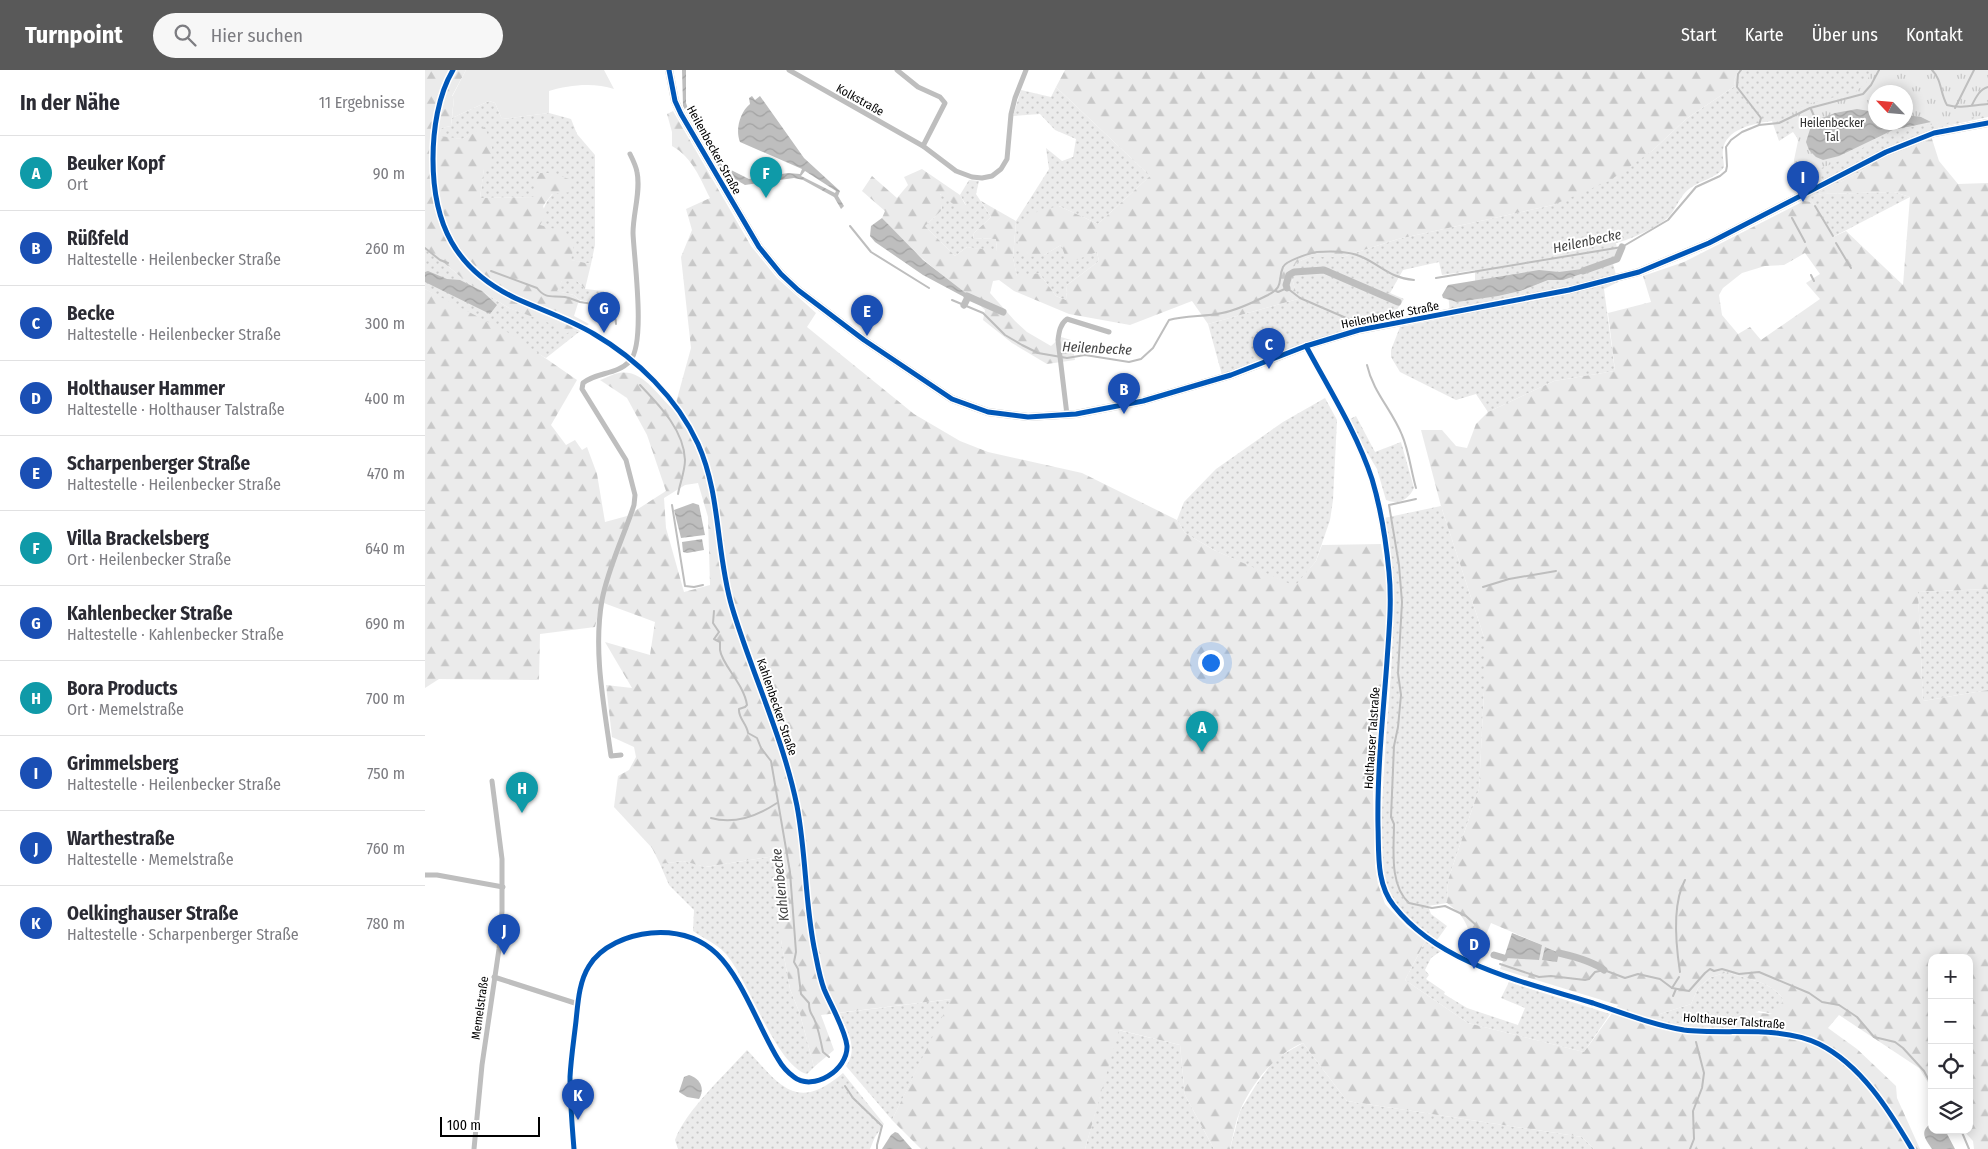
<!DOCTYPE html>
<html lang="de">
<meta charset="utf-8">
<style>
:root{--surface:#fff;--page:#f7f7f7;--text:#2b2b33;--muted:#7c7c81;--line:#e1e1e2;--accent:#595959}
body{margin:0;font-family:"Fira Sans Condensed",sans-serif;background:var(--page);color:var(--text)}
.controls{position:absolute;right:15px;bottom:15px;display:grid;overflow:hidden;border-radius:10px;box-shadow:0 2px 12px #0003}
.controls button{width:45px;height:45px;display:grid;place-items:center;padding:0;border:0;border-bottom:1px solid var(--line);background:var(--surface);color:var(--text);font:25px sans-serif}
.compass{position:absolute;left:1443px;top:15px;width:45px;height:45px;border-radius:50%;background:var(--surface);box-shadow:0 2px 12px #0003;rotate:296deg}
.scale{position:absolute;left:15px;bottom:12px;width:100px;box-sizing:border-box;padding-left:5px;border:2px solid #000;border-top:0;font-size:14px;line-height:18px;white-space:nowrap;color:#000;-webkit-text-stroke:4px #fff;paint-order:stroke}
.you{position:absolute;left:785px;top:592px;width:18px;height:18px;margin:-12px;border:4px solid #fff;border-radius:50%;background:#1a73e8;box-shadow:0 0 0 8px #1a73e833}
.badge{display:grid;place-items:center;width:32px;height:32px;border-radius:50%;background:var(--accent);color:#fff;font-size:16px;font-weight:700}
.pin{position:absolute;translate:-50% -41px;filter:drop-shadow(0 1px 2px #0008)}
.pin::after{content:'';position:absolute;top:26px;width:18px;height:15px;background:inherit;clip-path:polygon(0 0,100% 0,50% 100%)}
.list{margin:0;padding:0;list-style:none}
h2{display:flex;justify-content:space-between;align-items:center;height:65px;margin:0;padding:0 20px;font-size:21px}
h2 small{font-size:16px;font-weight:400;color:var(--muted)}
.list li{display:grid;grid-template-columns:32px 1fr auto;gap:15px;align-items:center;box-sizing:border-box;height:75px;padding:0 20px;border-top:1px solid var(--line)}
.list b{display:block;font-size:19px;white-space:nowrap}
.list p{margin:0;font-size:16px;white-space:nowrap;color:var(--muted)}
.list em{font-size:16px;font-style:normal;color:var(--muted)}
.icon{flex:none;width:28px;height:28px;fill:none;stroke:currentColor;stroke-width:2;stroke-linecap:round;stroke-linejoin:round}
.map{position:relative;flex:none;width:1563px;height:1079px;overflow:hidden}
header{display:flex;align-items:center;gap:30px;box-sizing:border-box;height:70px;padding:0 25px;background:var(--accent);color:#fff}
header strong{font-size:24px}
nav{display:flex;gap:28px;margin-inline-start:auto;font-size:18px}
.search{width:350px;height:45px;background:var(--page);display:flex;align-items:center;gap:12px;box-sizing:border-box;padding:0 18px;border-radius:28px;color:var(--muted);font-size:19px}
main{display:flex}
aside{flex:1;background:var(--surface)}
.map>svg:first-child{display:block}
</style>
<header>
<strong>Turnpoint</strong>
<div class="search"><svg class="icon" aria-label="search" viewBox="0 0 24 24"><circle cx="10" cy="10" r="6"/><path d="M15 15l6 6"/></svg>Hier suchen</div>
<nav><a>Start</a><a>Karte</a><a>Über uns</a><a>Kontakt</a></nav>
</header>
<main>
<aside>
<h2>In der Nähe<small>11 Ergebnisse</small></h2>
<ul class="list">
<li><span class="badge" style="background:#0f9aa8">A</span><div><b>Beuker Kopf</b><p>Ort</p></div><em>90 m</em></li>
<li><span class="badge" style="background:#1a4fb4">B</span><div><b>Rüßfeld</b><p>Haltestelle · Heilenbecker Straße</p></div><em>260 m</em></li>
<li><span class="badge" style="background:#1a4fb4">C</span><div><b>Becke</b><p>Haltestelle · Heilenbecker Straße</p></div><em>300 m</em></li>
<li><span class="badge" style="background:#1a4fb4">D</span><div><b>Holthauser Hammer</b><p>Haltestelle · Holthauser Talstraße</p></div><em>400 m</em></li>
<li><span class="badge" style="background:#1a4fb4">E</span><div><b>Scharpenberger Straße</b><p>Haltestelle · Heilenbecker Straße</p></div><em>470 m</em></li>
<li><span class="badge" style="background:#0f9aa8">F</span><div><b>Villa Brackelsberg</b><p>Ort · Heilenbecker Straße</p></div><em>640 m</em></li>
<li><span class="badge" style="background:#1a4fb4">G</span><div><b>Kahlenbecker Straße</b><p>Haltestelle · Kahlenbecker Straße</p></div><em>690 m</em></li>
<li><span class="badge" style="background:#0f9aa8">H</span><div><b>Bora Products</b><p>Ort · Memelstraße</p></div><em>700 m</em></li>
<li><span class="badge" style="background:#1a4fb4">I</span><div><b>Grimmelsberg</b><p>Haltestelle · Heilenbecker Straße</p></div><em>750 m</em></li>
<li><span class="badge" style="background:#1a4fb4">J</span><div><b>Warthestraße</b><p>Haltestelle · Memelstraße</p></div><em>760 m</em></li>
<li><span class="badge" style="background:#1a4fb4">K</span><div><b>Oelkinghauser Straße</b><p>Haltestelle · Scharpenberger Straße</p></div><em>780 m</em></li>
</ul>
</aside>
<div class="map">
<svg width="1563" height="1079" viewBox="0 0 1563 1079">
<defs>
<pattern id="grass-dots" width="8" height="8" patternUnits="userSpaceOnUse" patternTransform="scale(1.25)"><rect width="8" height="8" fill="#ebebeb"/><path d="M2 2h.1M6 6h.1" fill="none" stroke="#c8c8c8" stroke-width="1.8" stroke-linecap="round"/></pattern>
<pattern id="forest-firs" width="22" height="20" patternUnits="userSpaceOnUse" patternTransform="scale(1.25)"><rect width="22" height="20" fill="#ebebeb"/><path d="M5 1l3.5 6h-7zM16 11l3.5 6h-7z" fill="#c8c8c8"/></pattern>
<pattern id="park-tufts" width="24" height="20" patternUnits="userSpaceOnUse" patternTransform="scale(1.25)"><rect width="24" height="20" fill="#ebebeb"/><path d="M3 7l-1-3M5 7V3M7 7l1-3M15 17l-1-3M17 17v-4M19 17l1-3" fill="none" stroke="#c8c8c8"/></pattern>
<pattern id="water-waves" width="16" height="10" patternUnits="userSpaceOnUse" patternTransform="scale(1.25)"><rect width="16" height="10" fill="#bebebe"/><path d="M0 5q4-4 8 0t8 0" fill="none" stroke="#a2a2a2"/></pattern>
</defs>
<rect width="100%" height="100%" fill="#fff"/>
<g fill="url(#grass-dots)" fill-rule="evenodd">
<path d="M1314,0H1563V47L1508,59L1507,69L1463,83L1435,102L1388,126L1397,124L1469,122L1485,127L1408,167L1387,132L1379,131L1366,103L1371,97L1377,75L1368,62L1354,71L1347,51C1330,53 1300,59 1298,80C1297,85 1299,92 1299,97C1291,109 1275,110 1264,119C1256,125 1252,136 1246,144C1239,155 1204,170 1191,173L1193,184L1187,190L1193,212L1179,219L1190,301L1129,311L1063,342L1051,324L1031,330L975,302L966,287V280L975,257L1025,247L1023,219L1050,213V200L1017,205L1014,192L978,200L965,223L979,229L969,244L962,248L907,264L797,305L783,254L873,229L866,205L871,193L884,187H917L973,169L1128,135L1227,81L1261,49L1310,16L1309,10ZM1450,22H1480L1490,56L1468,60L1441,72L1450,42Z"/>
<polygon points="631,17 725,106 673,154 634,136 619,185 636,175 672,182 674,191 642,215 641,230 631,226 614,203 592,207 588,188 591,151 624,99 621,78 637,91 648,87 651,69 630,60 615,44 588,46 596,20 626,27"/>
<path d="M64,31L70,33L77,49L124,43L146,49L152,64L170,85V175L166,194L145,190L115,155C119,130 125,126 143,109L109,127L55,128L59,98L60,58L37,69L14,67L16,58L26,56L27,48Z"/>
<polygon points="544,110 554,111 551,124 566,147 549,163 548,168 571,169 572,182 542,177 530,186 500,156 517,140 514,124 541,135 535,125"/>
<polygon points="0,177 43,213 84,238 154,262 121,288 0,219"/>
<polygon points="137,211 152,211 160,219 179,221 176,234 154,230 149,225 131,221"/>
<polygon points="900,328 912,350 908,430 905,450 891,491 870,517 789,480 760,463 752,450 759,432 791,399 858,352"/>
<path d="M931,346L950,382L976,372L989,418C983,430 974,435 961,430L952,399L937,374L925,349Z"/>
<path d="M1016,436L1059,567V621L1054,719L1023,810L1022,833L1003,836L1006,844L1022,856L1012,870C993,855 972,841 963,818C957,804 958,789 957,773C956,738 959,703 961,667C967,594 974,521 959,448Z"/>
<polygon points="1563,519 1563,620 1498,631 1493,522"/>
<path d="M356,785V870L365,919L375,944L389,997L382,1004C350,995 324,909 300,883C292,874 278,868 268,861L269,840L244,815L235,794L258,791L281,797Z"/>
<polygon points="1001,870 1016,881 1006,888 1000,900 1004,905 1001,909 1020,922 1019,924 1042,938 1093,955 1100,938 1076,928 1084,912 1185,944 1159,982 1043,953 980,910"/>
<path d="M1303,902C1322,910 1347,911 1358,929L1355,940L1349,944L1334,941L1312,947L1309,958H1273L1232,948L1235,944L1266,934L1273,918L1286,907Z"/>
<path d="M527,929L467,1050L421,996C434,979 422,960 414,943Z"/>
<polygon points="693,960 755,975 760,1025 789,1079 660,1079"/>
<polygon points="878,973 922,1031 1157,1067 1169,1079 805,1079 815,1041 831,1015 850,989"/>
<path d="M322,980C356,1016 371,1043 418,1003L459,1054L450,1067L445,1079H253L250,1070C261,1040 300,1005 322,980Z"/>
</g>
<g fill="url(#forest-firs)" fill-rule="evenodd">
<polygon points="0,0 41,0 27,26 29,27 26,56 16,58 15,66 37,69 60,57 67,77 66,95 59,99 55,128 109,127 112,103 127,103 144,109 147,122 127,124 118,136 121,145 115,155 140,162 149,175 146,190 166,194 160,219 152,211 137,211 132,221 149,225 154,230 149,246 164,254 154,262 148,260 146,262 139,264 132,256 84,238 43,213 0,177"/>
<path d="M640,0H1314L1309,10L1310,16L1261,49L1227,81L1184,111L1128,135L973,169L917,187H884L871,193L866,205L873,229L783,254L767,231L705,255L644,244L589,221L574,210L568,211L565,223L590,251L602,262L626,276L636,267L646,270L650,290L622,294L587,273L558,250L560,240C541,222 519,207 499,190C484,177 470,163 457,148L460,141L437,121L447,106L472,128L483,115L479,107L497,99L535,125L541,136L540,143L515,124L517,140L500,156L530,186L542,177L572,181L571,169L548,168L549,163L566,147L556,131L591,151L588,188L592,206L614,203L631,226L641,230L642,215L674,191L672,182L643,193L636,175L619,185L602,187L592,179L594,155L613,141L634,136L673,154L725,106L631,17Z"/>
<path d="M248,41L326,176L352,208L391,243L382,257L489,344L535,371L563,382L657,403L752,450L760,463L789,480L870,516L891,491L897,475L956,474L962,515V559L948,723L950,795L953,814L960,834L982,857L1001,870L980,910L1043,953L1159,982L1193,935L1075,899L1079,888L1113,890L1117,875L1066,853L1059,870L1051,871C1044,864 1044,860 1040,852C1036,844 1030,839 1022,833L1023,810L1054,719L1059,621V567L1016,436L996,360H1017L1031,376L1042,378L1051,354L1063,342L1129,311L1190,301L1183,243L1226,232L1218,206L1259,192L1379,131L1387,132L1408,167L1421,161L1478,215L1485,127L1469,122L1397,124L1385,127L1435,102L1463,83L1507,69L1514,91L1533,114L1563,113V519L1493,522L1498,631L1563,620V1079H1549L1548,1071L1538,1060H1544V888H1507V1019L1494,998L1414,945L1403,958L1432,979L1471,1016L1472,1028L1495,1079H1169L1157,1067L922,1031L878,973C851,983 826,1014 815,1041C810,1053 808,1067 805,1079H789L760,1025L755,975L694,960L660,1079H496L467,1050L526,929L396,945L409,980L389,997L375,944L365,919L356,870V785L280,797L258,791L235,794L227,778L189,737L193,706L204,700L211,687L209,677L187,667L181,615L207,618L180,572L225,585L230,552L176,532L170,557L115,564L114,610L14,609L0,618V219L84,263L152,310L126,355L141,375L150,370L157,380L162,377L172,404L180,452L202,446L241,421L222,365L202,328L175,310C181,308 187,304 194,303C219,299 233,327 249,340L266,278L256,187L267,160L261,139L285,128C275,108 267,87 247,76V62L242,44ZM1380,183L1395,204L1381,213L1395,229L1336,270L1325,257L1313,264L1297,245L1294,225L1298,218L1317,203L1340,196L1359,195ZM273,413L283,447L285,515L259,522L241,458L239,428L260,415ZM1303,902C1322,910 1347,911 1358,929C1352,951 1339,942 1321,941L1312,947L1309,958H1273L1233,948L1235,944L1266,934L1273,918L1286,907Z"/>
</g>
<path fill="url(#park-tufts)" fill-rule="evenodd" d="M1447,0H1563V44L1522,53L1474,58L1459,64L1424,87L1379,105L1369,98V90L1373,71L1365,42L1382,34L1430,22L1441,13ZM1450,22H1480V52H1450Z"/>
<path fill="#ebebeb" d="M41,0H179L189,19C169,12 143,15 124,21V43L77,49L70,33L64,31L27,48L29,28L27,27Z"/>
<g fill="url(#water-waves)" fill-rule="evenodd">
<path d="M257,0H261V33L264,42L298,96L324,109L363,103L375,104L377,99L315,72C310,60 315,42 325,34L324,28L327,26L330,30L335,26L379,88L415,121L413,126L419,136L416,139L409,127L378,110L369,108L320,115L296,101L258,36ZM380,101L411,121L410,123L376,106Z"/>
<polygon points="1432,39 1450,42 1450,52 1480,52 1481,45 1496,47 1506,52 1468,60 1414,86 1398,90 1391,87 1384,80 1381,72 1386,56 1391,50 1410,43"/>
<polygon points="457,148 498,190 542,224 541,228 498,205 450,172 445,166 446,156"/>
<polygon points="1157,199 1159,203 1138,210 1123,210 1095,221 1073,226 1032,232 1018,228 1017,225 1023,215 1114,200 1134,202"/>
<polygon points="3,201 22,209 35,210 57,221 72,235 65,244 0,212 0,202"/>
<polygon points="268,433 274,435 280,465 256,468 249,440"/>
<polygon points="277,469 279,480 262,483 258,482 257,472"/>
<polygon points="1087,863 1117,875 1114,890 1079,888"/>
<polygon points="1120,877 1134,883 1132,892 1117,890"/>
<path d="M264,1005C276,1009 280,1019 274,1029L262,1027L254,1022L259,1007Z"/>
<path d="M1504,1055H1507V1060H1520L1530,1079H1507C1502,1071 1494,1063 1504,1055Z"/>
<polygon points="470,1062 473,1063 487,1079 457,1079 466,1065"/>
</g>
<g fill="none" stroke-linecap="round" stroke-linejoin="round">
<g stroke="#bebebe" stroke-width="2">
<polyline points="1316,0 1313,4 1312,17 1336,48 1334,55"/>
<path d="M1507,0C1517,10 1515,23 1522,35C1535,39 1549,35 1563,34"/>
<path d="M1547,35C1551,27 1555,19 1563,17"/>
<polyline points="1530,38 1549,0"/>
<polyline points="1386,39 1389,46"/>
<polyline points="1390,136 1408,166"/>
<polyline points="1367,148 1380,172"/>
<polyline points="425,156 446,182 504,218"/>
<polyline points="1411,173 1426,198"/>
<polyline points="0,178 15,190 23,193"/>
<path d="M66,201L112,218C121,230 128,225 140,227C145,228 150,230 155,232C169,235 191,234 191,254"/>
<polyline points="1386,205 1389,211"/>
<polyline points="1011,208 1197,177 1243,150 1271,117 1295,106 1301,101 1302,96 1301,77 1306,70 1317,62 1334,55 1354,53 1385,38 1438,24 1446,15 1454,0"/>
<polyline points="851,221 853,222 862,218 875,228 928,251 929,254"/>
<path d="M527,230L558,243L580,265L597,275L613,283L642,288L660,285L704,292L716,289L728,278L744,250C761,245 780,247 797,243C813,240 829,232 843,225C860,216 852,211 858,197C860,191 885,183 892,182C906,181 925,181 937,187C957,196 965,208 989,210"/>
<path d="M942,295C948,322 967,340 977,365C984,381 986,401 991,418"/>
<path d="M215,315C234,335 259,360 260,390C260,401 255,413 253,424"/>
<path d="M991,429L964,435L974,495L977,532L973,603L976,625L973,657L969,676L966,747L969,754C969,778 964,815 984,833L1007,838L1020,836L1041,846L1052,856L1058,877"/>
<polyline points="247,435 260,516 269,517 278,515"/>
<polyline points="1058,517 1084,509 1131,501"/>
<path d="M289,541L288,553L294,562L289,569L295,572C295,574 295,577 295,580C297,595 319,614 322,635L320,637L314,639C313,648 322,654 323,663L332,668L336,678L346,691L365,802L371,882L369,892L373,899L376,924L384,933C384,944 387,943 390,951C394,961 396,972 398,982L404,987"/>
<path d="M286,748C310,755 332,746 352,733"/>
<polyline points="1075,894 1114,907 1126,906 1160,910 1164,909 1170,902 1179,900 1200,908 1213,904 1235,909 1247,918 1264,921 1280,903 1285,899 1289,901 1297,899 1314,904 1334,902 1384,923 1397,932 1414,935 1432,947 1449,967 1470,972 1478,978 1499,1001 1507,1016"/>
<path d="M1255,902C1251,876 1247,834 1260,810"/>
<polyline points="1247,918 1254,907"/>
<polyline points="1248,926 1251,919"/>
<polyline points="420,1016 428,1028 457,1056 452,1075 452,1079"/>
<polyline points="1536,1060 1544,1079"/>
<polyline points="1265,1079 1269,1069 1268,1041 1277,1018 1279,1003 1271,972"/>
</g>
<g stroke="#bebebe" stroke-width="7">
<polyline points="1158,201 1192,189 1197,177"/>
<polyline points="862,218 861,215 864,205 869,202 899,200 973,232"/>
<polyline points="542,226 578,242"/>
<polyline points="539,235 543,227"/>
<path d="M1134,883C1147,886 1169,892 1179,900"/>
<polyline points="1069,885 1079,888"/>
</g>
<g stroke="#bebebe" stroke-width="5">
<path d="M28,0C13,25 8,60 8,89C8,154 30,199 90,228C116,240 144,249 169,264C212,289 252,328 273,374C296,425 291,484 307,537C327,604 358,667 372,736C381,783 380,831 389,877C392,891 394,906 399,919C406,936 420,959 422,976C423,1000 388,1022 369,1007C362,1002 357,996 353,989C334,958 317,908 292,884C274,867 250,861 226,863C203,865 176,876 164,896C154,912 153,932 151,951C149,969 146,988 145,1007C145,1031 147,1055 149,1079"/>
<polyline points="364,0 498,76 531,101 547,107 557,108 567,106 576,99 582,89 586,44 590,28 601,0"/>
<polyline points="472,0 493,17 515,27 520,33 498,76"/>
<path d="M642,345L633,270C634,262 635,254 642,249L684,262"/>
<path d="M196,685L186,686C179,635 168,581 177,530C183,498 199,466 209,435L210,425L201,390L157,319L158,313C171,302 192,305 205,291C221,273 209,189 208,163C208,143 216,121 212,102C211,96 208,90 205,84"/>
<polyline points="0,805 12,805 78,817"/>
<polyline points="69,907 153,934"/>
<polyline points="49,1079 57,995 74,879 77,841 77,789 67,711"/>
</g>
<path stroke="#bebebe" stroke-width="7" d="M881,276C904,319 932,363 947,409C956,439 961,471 964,502C967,532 964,561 962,591C958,646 952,701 953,756C954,783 951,814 969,836C1015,895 1100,912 1168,933C1198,943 1228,955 1259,960C1301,965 1355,955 1394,974C1436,995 1464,1040 1487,1079"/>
<polyline stroke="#b8b8b8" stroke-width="8" points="244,0 250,31 256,44 334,177 356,204 373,220 439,270 527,329 563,342 603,347 651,344 718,331 806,305 881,276 934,260 1144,220 1214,202 1284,173 1461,82 1509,63 1563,53"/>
<defs>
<g id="cycleway">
<path d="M28,0C13,25 8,60 8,89C8,154 30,199 90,228C116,240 144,249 169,264C212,289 252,328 273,374C296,425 291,484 307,537C327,604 358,667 372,736C381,783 380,831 389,877C392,891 394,906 399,919C406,936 420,959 422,976C423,1000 388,1022 369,1007C362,1002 357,996 353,989C334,958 317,908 292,884C274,867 250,861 226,863C203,865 176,876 164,896C154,912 153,932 151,951C149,969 146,988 145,1007C145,1031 147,1055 149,1079"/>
<polyline points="244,0 250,31 256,44 334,177 356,204 373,220 439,270 527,329 563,342 603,347 651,344 718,331 806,305 881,276 934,260 1144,220 1214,202 1284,173 1461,82 1509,63 1563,53"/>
<path d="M881,276C904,319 932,363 947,409C956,439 961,471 964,502C967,532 964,561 962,591C958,646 952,701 953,756C954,783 951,814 969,836C1015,895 1100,912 1168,933C1198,943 1228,955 1259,960C1301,965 1355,955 1394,974C1436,995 1464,1040 1487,1079"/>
</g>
</defs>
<use href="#cycleway" stroke="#fff" stroke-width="8"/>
<use href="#cycleway" stroke="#0057b8" stroke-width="5"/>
</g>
<g text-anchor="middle" stroke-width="4" stroke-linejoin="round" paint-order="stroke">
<g font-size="12" fill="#000" stroke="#fff">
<text transform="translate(435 30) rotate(29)" y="4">Kolkstraße</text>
<text transform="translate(289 80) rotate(61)" y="4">Heilenbecker Straße</text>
<text transform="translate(965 245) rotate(-11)" y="4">Heilenbecker Straße</text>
<text transform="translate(352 637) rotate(71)" y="4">Kahlenbecker Straße</text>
<text transform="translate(947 668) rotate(-86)" y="4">Holthauser Talstraße</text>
<text transform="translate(55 938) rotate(-82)" y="4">Memelstraße</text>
<text transform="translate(1309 951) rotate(4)" y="4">Holthauser Talstraße</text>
</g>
<g font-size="12" fill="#323232" stroke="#fff">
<text x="1407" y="57">Heilenbecker<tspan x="1407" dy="14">Tal</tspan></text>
</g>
<g font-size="14" font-style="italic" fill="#434343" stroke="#fff">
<text transform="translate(1162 171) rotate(-12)" y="5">Heilenbecke</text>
<text transform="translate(672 278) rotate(3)" y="5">Heilenbecke</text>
<text transform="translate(355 815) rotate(-96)" y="5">Kahlenbecke</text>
</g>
</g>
</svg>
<div class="controls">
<button>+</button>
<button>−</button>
<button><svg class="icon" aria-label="locate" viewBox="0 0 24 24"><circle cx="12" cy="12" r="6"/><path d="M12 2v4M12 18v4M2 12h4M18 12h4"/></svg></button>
<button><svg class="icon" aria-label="layers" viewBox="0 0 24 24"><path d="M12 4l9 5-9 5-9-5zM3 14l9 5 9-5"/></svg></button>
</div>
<svg class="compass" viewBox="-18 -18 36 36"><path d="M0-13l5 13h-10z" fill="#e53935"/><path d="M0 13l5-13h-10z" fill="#7c7c81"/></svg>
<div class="scale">100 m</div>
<div class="you"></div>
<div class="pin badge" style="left:777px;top:682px;background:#0f9aa8">A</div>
<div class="pin badge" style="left:699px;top:344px;background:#1a4fb4">B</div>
<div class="pin badge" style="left:844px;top:299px;background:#1a4fb4">C</div>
<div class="pin badge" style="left:1049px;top:899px;background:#1a4fb4">D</div>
<div class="pin badge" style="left:442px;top:266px;background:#1a4fb4">E</div>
<div class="pin badge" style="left:341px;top:128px;background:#0f9aa8">F</div>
<div class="pin badge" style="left:179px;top:263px;background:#1a4fb4">G</div>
<div class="pin badge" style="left:97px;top:743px;background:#0f9aa8">H</div>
<div class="pin badge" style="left:1378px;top:132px;background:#1a4fb4">I</div>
<div class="pin badge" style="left:79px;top:885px;background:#1a4fb4">J</div>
<div class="pin badge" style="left:153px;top:1050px;background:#1a4fb4">K</div>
</div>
</main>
